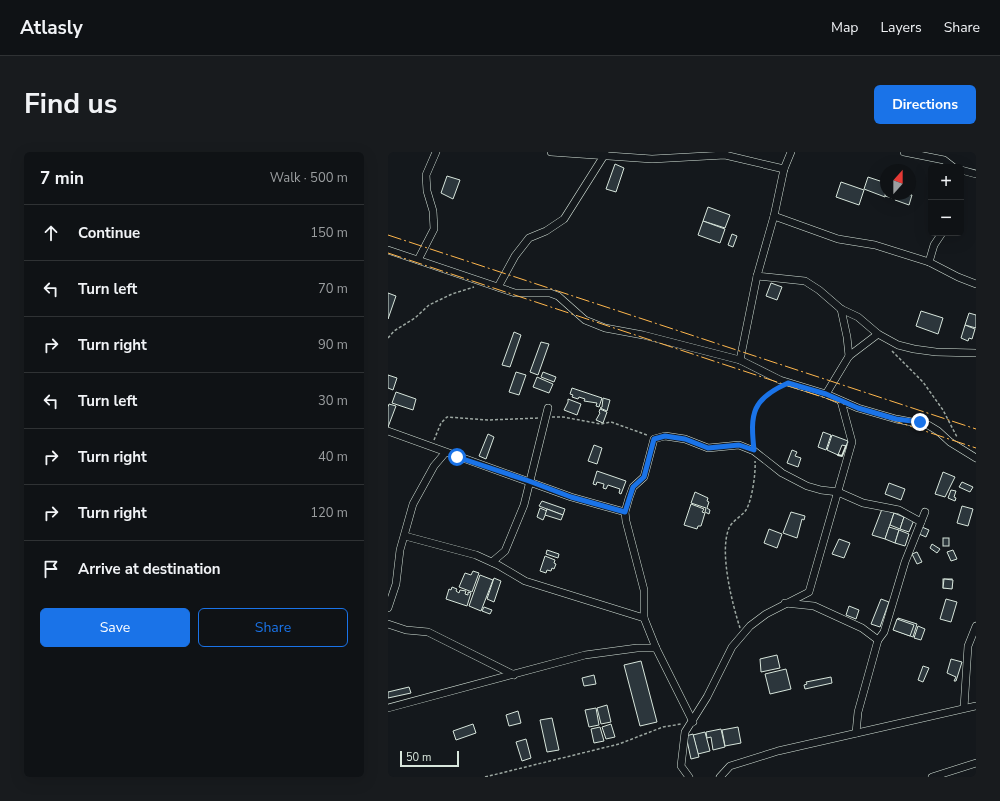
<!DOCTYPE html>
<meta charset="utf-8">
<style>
:root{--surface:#0f1215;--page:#181b1e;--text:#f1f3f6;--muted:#9b9ea0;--line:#2f3234;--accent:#1a73e8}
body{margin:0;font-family:"Nunito Sans",sans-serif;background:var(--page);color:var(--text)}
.controls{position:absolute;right:12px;top:12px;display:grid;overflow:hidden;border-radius:6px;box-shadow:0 4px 16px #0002}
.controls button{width:36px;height:36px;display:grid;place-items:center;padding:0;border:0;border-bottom:1px solid var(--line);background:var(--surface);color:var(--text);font:20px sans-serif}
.compass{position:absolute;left:492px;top:12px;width:36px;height:36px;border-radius:50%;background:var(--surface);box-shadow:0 4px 16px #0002;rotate:21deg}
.scale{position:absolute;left:12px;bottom:10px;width:59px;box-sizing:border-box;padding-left:4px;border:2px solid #d8e6dc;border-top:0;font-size:11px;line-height:14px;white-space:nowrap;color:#d8e6dc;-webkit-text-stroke:3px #14181c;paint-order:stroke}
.stop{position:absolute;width:12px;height:12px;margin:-9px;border:3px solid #1a73e8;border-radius:50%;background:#fff}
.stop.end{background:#1a73e8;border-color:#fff;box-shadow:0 1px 4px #0008}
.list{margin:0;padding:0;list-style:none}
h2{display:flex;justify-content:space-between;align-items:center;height:52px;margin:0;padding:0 16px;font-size:17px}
h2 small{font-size:13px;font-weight:400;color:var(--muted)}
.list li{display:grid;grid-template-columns:26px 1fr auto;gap:12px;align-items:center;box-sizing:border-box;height:56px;padding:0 16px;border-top:1px solid var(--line)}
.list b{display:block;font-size:15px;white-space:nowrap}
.list em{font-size:13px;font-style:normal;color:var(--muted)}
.actions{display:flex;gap:8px;padding:12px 16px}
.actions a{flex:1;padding:9px 0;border:1px solid var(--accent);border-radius:6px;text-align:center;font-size:14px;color:var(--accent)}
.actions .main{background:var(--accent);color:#fff}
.icon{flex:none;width:22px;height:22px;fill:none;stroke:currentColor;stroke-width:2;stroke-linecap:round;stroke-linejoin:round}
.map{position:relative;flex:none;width:588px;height:625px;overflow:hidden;border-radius:6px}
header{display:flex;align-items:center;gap:24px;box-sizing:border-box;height:56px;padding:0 20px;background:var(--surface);border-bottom:1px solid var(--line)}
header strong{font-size:19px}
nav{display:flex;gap:22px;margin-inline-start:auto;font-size:14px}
.intro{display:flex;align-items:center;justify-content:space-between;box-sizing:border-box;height:96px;padding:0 24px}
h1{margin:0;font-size:28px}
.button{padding:10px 18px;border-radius:6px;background:var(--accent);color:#fff;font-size:14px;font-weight:700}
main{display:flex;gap:24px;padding:0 24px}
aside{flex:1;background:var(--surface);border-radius:6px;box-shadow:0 4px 16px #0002}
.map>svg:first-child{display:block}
</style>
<header>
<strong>Atlasly</strong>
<nav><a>Map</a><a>Layers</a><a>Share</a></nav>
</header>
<div class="intro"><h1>Find us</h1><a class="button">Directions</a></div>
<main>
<aside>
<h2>7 min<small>Walk · 500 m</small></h2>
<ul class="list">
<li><svg class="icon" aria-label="ahead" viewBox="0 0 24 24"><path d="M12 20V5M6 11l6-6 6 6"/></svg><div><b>Continue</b></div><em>150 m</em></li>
<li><svg class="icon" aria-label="left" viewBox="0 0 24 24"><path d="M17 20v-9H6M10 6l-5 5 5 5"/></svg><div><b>Turn left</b></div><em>70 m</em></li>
<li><svg class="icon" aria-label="right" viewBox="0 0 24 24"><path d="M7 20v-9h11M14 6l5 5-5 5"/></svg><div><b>Turn right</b></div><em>90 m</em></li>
<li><svg class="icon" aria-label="left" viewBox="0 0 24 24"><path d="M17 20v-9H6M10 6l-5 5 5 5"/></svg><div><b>Turn left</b></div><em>30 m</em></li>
<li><svg class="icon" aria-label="right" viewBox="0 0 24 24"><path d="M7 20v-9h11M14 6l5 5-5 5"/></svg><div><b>Turn right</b></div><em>40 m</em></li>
<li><svg class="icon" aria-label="right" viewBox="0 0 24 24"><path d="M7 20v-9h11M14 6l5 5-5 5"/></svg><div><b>Turn right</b></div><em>120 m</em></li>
<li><svg class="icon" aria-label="arrive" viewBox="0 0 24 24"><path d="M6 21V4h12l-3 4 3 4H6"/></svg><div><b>Arrive at destination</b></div></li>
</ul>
<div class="actions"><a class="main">Save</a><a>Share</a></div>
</aside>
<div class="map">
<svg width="588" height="625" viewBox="0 0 588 625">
<rect width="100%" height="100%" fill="#14181c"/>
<g fill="#2c363c" stroke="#d8e6dc">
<polygon points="227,12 236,16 228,40 218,37"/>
<polygon points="59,24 72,28 65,47 53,41"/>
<polygon points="480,25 498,31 497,45 476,37"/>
<polygon points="453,30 476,38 471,53 448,45"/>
<polygon points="498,42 509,42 508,47 497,44"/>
<polygon points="511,42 524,43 521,53 507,48"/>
<polygon points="320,55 342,63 337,76 315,69"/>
<polygon points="315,69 337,77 332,91 310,83"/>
<polygon points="344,82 349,84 345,95 340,93"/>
<polygon points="383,131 394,135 389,148 378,144"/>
<polygon points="0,141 8,144 0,167"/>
<polygon points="533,159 555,166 550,182 528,174"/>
<polygon points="581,161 588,163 588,176 577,173"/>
<polygon points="577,173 587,177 584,187 581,186 580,189 573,186"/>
<polygon points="126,180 133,183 122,215 114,213"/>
<polygon points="153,190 161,192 150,223 142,220"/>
<polygon points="128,220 138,223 131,243 121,240"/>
<polygon points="155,220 168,225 166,230 153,225"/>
<polygon points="0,223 9,226 5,238 0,236"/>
<polygon points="149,225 165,232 161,241 145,235"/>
<polygon points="184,236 214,246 211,255 208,254 209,251 196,249 197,247 191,245 190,247 184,245 185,243 182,242"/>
<polygon points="8,240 28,247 25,258 4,251"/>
<polygon points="215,246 222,248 219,259 212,256 214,255"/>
<polygon points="180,247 193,252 189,263 176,258 180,250"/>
<polygon points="1,252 8,254 0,275 0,255"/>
<polygon points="212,257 219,260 215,271 208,268 212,261 211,260"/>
<polygon points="435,280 443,283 438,298 430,295"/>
<polygon points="100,282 106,285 98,307 91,304"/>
<polygon points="444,283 460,289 458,294 454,293 450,303 439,298"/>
<polygon points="206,293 214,296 209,312 200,309"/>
<polygon points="404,298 409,300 407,304 413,306 410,315 399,311"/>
<polygon points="209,319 238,329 233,342 231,341 232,337 220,333 218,337 215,336 216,332 209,330 208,333 205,332"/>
<polygon points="555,320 567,325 557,345 547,342"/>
<polygon points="574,330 585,335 582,340 571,335"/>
<polygon points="501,331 517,337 513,348 497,342"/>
<polygon points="563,338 568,339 566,345 568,346 567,349 560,346"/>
<polygon points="307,340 320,346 319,349 321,350 319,356 322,358 321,362 317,360 318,356 303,351"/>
<polygon points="154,349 177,357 175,363 151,354"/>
<polygon points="303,352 316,357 314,360 317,361 313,374 310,374 309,377 296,373"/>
<polygon points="574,354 585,357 580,374 569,371"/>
<polygon points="152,356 159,359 155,368 149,365"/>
<polygon points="159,357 175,363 173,368 157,363"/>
<polygon points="494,357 506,361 497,387 484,383"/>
<polygon points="403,360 417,364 416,368 414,367 409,386 395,381"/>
<polygon points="506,361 516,365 512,377 502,373"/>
<polygon points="516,365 526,368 521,380 512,377"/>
<polygon points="501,375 511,378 507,391 497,387"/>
<polygon points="534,375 541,378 538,385 531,382"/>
<polygon points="381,377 394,382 389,396 376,391"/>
<polygon points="511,378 521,382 517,394 507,391"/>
<rect x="555" y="386" width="6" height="8"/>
<polygon points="451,387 462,391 456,406 444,402"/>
<polygon points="544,392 552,397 549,401 542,396"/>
<polygon points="159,398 171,402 170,406 158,402"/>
<polygon points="565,398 569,407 563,409 559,400"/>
<polygon points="529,400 534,410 529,412 524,402"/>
<polygon points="157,404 167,408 166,411 168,412 166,417 164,416 163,419 159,418 158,421 152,419"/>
<polygon points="85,419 91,421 84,440 71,435 77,421 83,423"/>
<polygon points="92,423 105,428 93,459 81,454"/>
<polygon points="106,426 113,429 106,450 99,447"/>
<rect x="555" y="427" width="9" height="9"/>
<polygon points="556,427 565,428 564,437 555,436"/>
<polygon points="64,435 69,437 68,439 71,441 72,438 78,439 77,442 80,443 80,440 83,441 79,454 58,447 61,437 63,438"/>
<polygon points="493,447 501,450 492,475 483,472"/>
<polygon points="558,447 569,450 563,470 552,467"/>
<polygon points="461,454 471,458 468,467 458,463"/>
<polygon points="96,455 104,458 102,462 94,459"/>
<polygon points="510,466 529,472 525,485 506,478"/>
<polygon points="509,467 526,473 522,484 505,478"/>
<polygon points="530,474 537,477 533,488 526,486"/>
<polygon points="389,503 392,516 373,520 372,507"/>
<polygon points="563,507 574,510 568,529 566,529 568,525 559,521"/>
<polygon points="253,509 269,570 252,574 236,513"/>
<polygon points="535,514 541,516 535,530 530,528"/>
<polygon points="398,517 403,537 382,542 377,522"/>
<polygon points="206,523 208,532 196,534 194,526"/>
<polygon points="443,525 444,531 417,537 416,533 419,532 418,530"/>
<polygon points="21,535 23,541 0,546 0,540"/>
<polygon points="219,553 223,570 213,572 209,556"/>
<polygon points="208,556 211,573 201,575 197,558"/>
<polygon points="130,559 133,571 121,574 118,563"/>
<polygon points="164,566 171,598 159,600 152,568"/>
<polygon points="85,572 88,581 68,588 65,579"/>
<polygon points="223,572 227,585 218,587 214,575"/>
<polygon points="212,575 216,589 206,591 203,577"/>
<polygon points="350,575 353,591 337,594 334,578"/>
<polygon points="333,577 337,595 325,598 323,585 319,586 318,580"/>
<polygon points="317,580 322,599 310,602 305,583"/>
<polygon points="305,582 311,605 303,607 298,584"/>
<polygon points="138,587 143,606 134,609 128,590"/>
</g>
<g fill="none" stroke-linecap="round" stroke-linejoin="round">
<defs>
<g id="street">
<polyline points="163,0 264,7 337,3 396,17"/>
<polyline points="403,0 396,17 386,64 369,124 417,129 431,138 453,157 470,165 490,182 510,193 526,197 548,200 588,201"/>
<polyline points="516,0 556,8 565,15"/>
<polyline points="573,18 588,22"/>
<polyline points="386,64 450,87 487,93 541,110 570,125 588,132"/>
<polyline points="0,98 127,141 162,141 170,144 197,168 217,176 255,183 352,208 392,228 438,242 470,256 508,267 540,273 550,279 562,290 588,306"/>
<polyline points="30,108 46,77 45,59 39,39 38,23 48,0"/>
<polyline points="541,110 546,93 554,81"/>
<polyline points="110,135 127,104 141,86 158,79 176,67 217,2"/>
<polyline points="453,157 459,185 461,204"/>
<polyline points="352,208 369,124"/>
<polyline points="438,242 461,204 490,182"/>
<polyline points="0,279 183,345 237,360"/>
<polyline points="17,384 88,403 110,413 137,429 256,466"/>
<polyline points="104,410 117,399 136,353 160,256"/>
<polyline points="397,451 426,454 474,476 490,488"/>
<polyline points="0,456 8,432 12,398 25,352 46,314 57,301"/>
<polyline points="0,472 18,478 40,480 126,523"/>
<polyline points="0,556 197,503 249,496 268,496"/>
<polyline points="576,556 580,494 588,474"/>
<polyline points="305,570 268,496 256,466 256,438 238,369 237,360 241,346 245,335 256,325 266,287 277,284 297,287 320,296 351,293 366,299 394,321 419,334 433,338 450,340 475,351 511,358 533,370"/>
<polyline points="468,581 470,560 490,488 496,480 517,410 537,360"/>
<polyline points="301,625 293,614 297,580 319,545 344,495 362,474 378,462 421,440 464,290 453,249"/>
<polyline points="332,625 342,614 390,599 588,554"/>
<polyline points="544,625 588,611"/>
</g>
</defs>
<use href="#street" stroke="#d8e6dc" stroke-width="8"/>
<g stroke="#9da8a2" stroke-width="1.5" stroke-dasharray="3 2" stroke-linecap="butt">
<polyline points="0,186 6,179 27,166 41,153 64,142 86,135"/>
<polyline points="504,199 535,230 555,258 569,285"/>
<polyline points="164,265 175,265 213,272 223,270 259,283"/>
<polyline points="46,288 53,271 59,265 100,268 151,266"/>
<path d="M366,292C363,267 365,247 391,235"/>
<path d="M352,476C344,451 331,400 341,376C344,369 354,364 358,358C364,349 368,320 367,309"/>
<polyline points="97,625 231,592 275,575 293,572"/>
</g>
<use href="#street" stroke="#14181c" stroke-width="7"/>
<polyline stroke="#d8e6dc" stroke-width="2" points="450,303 454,304 458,294"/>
<g stroke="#ffb74d" stroke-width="1" stroke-dasharray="14 3 2 3" stroke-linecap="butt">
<polyline points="0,83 588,277"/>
<polyline points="0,101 588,296"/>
</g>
</g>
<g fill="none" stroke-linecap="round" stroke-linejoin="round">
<path stroke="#1a73e8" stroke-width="5" d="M69,305L141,329L183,345L237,360L245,335L256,325L266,287L277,284L297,287L320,296L351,293L366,298C362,261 364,247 400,231L438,242L470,256L508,267L532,270"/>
</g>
</svg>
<div class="controls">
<button>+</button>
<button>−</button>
</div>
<svg class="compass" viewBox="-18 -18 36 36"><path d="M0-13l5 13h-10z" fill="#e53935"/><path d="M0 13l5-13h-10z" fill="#9b9ea0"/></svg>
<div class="scale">50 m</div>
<div class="stop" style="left:69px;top:305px"></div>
<div class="stop end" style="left:532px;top:270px"></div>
</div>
</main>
